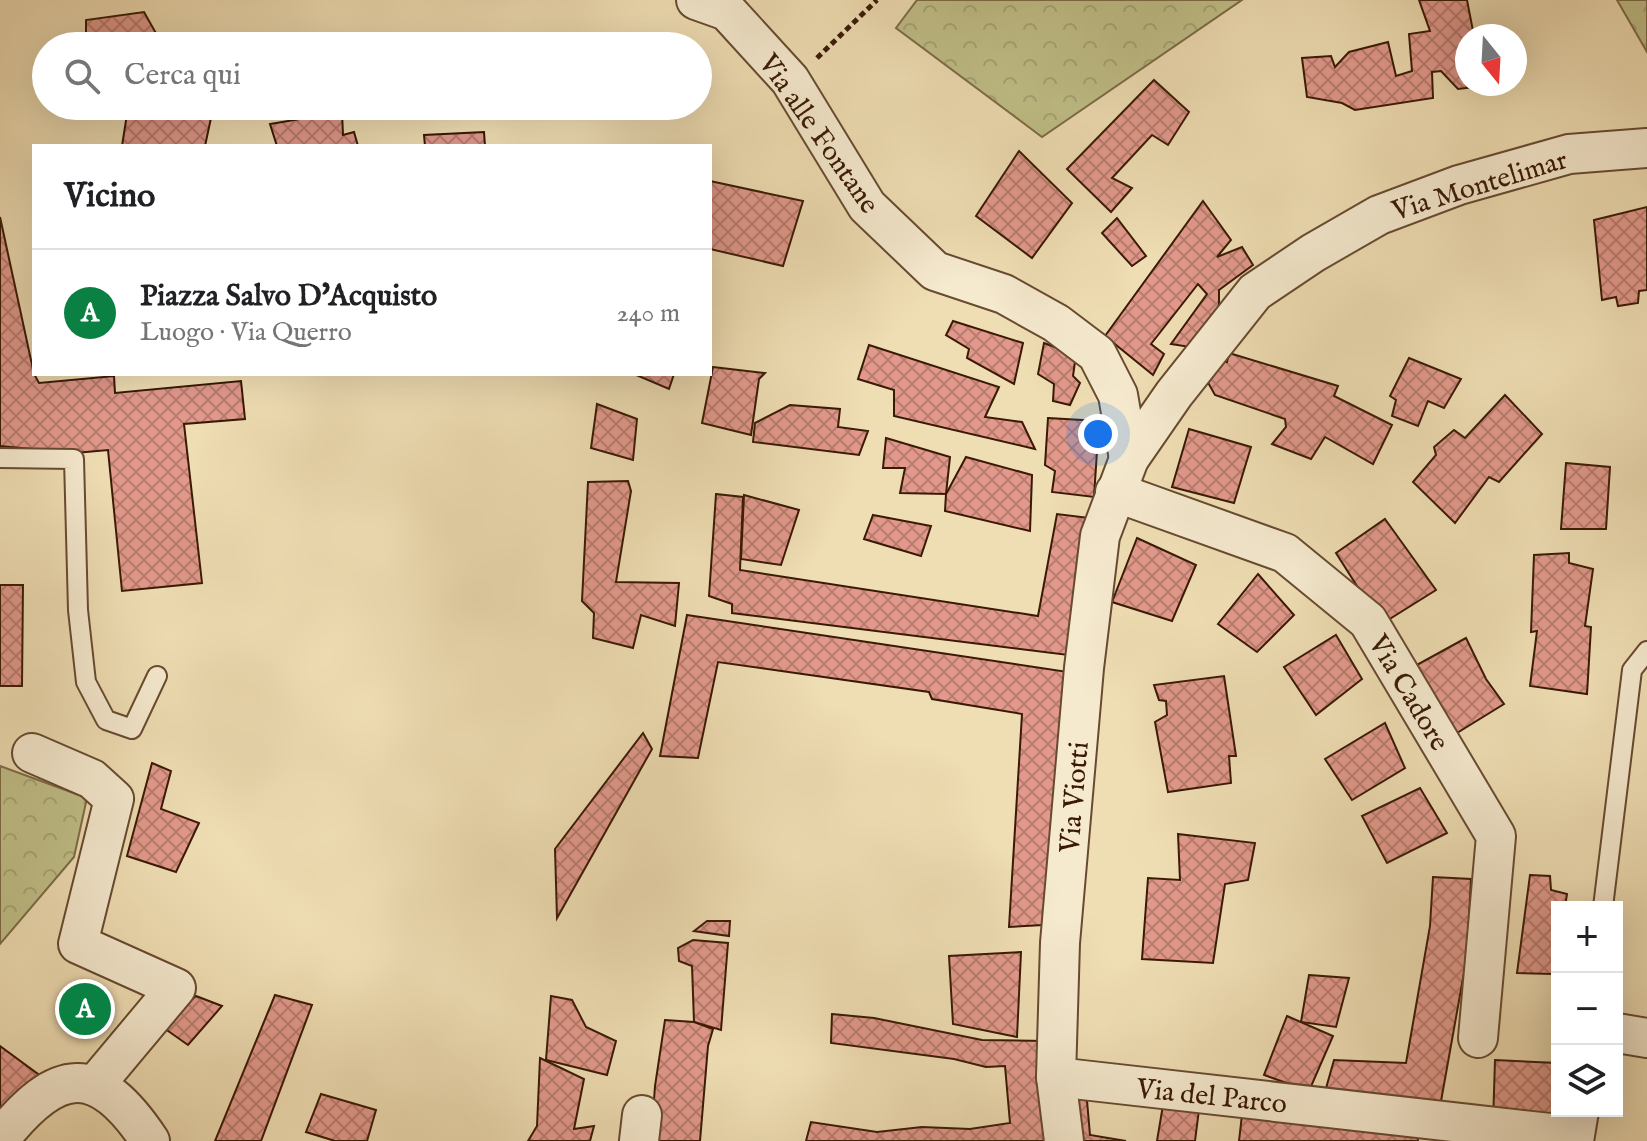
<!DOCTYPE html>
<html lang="it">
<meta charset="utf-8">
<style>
:root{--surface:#fff;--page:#f2f2f2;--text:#202124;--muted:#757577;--line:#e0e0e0;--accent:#0b8043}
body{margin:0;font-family:"IM FELL English",serif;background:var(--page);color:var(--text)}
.controls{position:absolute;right:24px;bottom:24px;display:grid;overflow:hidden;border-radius:0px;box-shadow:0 8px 32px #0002}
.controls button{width:72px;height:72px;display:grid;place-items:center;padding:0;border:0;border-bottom:2px solid var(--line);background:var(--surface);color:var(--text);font:40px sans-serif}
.compass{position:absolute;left:1455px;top:24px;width:72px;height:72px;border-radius:50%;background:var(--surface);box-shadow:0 8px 32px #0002;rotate:162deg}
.you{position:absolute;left:1098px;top:434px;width:28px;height:28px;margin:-20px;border:6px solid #fff;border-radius:50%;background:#1a73e8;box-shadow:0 0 0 12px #1a73e833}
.badge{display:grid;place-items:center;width:52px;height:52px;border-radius:50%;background:var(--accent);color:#fff;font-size:26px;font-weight:700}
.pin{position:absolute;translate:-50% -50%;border:4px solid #fff;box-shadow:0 2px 8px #0006}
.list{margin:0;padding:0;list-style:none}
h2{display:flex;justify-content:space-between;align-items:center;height:104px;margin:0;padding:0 32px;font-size:34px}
h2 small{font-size:26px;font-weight:400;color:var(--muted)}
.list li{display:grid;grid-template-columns:52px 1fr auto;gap:24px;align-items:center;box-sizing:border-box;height:128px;padding:0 32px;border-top:2px solid var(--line)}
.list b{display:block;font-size:30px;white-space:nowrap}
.list p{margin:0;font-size:26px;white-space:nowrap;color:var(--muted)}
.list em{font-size:26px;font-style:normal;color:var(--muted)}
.icon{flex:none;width:44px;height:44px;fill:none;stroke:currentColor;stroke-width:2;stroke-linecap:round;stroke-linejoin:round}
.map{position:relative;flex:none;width:1647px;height:1141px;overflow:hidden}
.search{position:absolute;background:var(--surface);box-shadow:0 8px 32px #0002;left:32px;top:32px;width:680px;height:88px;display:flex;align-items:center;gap:20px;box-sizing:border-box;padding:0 28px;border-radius:44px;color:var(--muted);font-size:30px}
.panel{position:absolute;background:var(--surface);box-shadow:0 8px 32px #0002;left:32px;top:144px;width:680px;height:232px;border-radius:0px}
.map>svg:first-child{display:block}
</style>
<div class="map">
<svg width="1647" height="1141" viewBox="0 0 1647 1141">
<defs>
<pattern id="forest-crowns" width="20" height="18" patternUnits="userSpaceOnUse" patternTransform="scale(2)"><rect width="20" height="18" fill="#c0bf88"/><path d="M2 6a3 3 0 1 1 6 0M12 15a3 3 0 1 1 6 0" fill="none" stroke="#a6a474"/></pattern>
<pattern id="building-cross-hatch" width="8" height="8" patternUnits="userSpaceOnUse" patternTransform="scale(2)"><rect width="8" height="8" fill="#e2998b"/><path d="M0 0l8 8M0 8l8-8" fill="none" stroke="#b87c70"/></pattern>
</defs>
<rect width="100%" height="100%" fill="#efddb3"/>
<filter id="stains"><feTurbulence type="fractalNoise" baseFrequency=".0025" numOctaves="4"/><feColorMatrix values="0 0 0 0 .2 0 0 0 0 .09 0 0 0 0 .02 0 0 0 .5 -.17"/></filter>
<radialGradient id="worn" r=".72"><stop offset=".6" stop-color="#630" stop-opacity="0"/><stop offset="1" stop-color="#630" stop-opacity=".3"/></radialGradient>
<g fill="url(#forest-crowns)" stroke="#7d6c46" stroke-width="2">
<polygon points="917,0 1242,0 1042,137 896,28"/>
<polygon points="1617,0 1647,0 1647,52"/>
<polygon points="0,766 87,798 74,857 0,944"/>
</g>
<g fill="url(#building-cross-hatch)" stroke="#3a1905" stroke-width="2">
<polygon points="1419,0 1467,0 1474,36 1467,36 1467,84 1484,86 1458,89 1441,71 1432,72 1433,98 1355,110 1342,103 1307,97 1302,58 1331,56 1335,67 1349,52 1388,42 1396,76 1412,71 1409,34 1430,31"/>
<polygon points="144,12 157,35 159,46 86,46 86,20"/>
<polygon points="608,34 676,38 676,46 607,46"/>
<polygon points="1154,80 1189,112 1168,145 1152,135 1112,178 1132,188 1111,212 1067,169"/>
<polygon points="342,112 343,135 354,132 358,146 277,146 270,124"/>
<polygon points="127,114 211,118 205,146 122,146"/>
<polygon points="484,132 485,146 425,146 424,135"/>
<polygon points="1019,151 1072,203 1032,258 976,216"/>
<polygon points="710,181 803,201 783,266 710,249"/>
<polygon points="1203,201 1231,240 1217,257 1242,247 1253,265 1219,290 1219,311 1190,347 1171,344 1207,294 1198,284 1151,344 1164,354 1153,375 1105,336"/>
<polygon points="1647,207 1647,290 1639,291 1638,303 1618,306 1616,297 1602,300 1594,220"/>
<polygon points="0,217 34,374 39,383 114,376 115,393 241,381 245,419 184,424 202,583 122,591 108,450 75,453 0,446"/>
<polygon points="1117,218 1146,256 1132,266 1102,233"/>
<polygon points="953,321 1023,343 1014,384 967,358 969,349 946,335"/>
<polygon points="1044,343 1076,355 1073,376 1080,383 1070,405 1053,401 1054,384 1038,374"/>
<polygon points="869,345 999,387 985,417 1022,422 1035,449 894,416 894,390 858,379"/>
<polygon points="1229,353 1338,386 1334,396 1392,425 1373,464 1325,437 1311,459 1272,444 1286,427 1285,419 1215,395 1206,379 1214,362 1227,362"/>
<polygon points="1409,358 1461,379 1444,408 1428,401 1418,426 1392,416 1396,400 1390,396"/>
<polygon points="713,367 765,373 759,379 751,435 702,423"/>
<polygon points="634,374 674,374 669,389"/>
<polygon points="1505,395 1542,434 1499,482 1489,477 1455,523 1413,482 1436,455 1434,447 1454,430 1465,438"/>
<polygon points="597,404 637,419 633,460 591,448"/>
<polygon points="790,405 840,409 838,427 868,431 859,455 753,442 755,423"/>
<polygon points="1048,418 1099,421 1094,497 1052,492 1055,471 1045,465"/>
<polygon points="1189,429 1251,447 1234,503 1172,487"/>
<polygon points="886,438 950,457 946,494 900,493 905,468 883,468"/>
<polygon points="966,457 1032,475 1030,531 945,511 946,494"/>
<polygon points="1566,463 1610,467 1606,529 1561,529"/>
<polygon points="628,481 631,491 616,582 679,583 675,626 641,615 633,648 593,638 594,613 582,601 588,482"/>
<polygon points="716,494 743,497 740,570 1038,616 1057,514 1090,518 1068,655 732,613 732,604 709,596"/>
<polygon points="744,495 799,510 781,565 741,559"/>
<polygon points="873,515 931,526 921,556 864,539"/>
<polygon points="1385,519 1436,590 1388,620 1364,597 1336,553"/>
<polygon points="1137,538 1196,565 1172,621 1112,602"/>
<polygon points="1569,553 1569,563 1593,569 1585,626 1591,627 1587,694 1530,686 1537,631 1531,632 1534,555"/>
<polygon points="1258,574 1294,615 1257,652 1218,624"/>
<polygon points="0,585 23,585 22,686 0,686"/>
<polygon points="687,615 1068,672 1043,925 1009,927 1022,714 932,699 929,692 718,662 698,758 660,756"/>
<polygon points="1336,635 1362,679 1316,715 1284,667"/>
<polygon points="1466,638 1486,679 1504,704 1457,733 1436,706 1415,666"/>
<polygon points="1224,676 1236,756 1229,756 1231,783 1168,792 1155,722 1167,715 1166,701 1159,700 1154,685"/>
<polygon points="1385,723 1405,768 1352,800 1325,759"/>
<polygon points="643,733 652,749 557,918 555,849"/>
<polygon points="152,763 171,771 161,809 199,823 176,872 127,856"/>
<polygon points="1420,788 1447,833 1387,863 1362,816"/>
<polygon points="1178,834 1255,843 1248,880 1225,884 1213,963 1142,959 1148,878 1180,880"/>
<polygon points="1530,875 1550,876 1551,890 1567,894 1565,907 1557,907 1557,948 1552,974 1517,973"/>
<polygon points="1433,877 1471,879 1467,956 1438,1118 1323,1099 1334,1060 1406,1063 1430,926"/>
<polygon points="707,921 730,921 729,936 694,931"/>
<polygon points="693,940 728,943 721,1030 694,1022 692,966 679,961 678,948"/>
<polygon points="1021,952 1017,1037 953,1024 949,956"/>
<polygon points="1309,975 1349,978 1336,1027 1301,1022"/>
<polygon points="275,995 312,1005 261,1141 215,1141"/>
<polygon points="196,996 222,1006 188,1045 161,1026"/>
<polygon points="551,996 572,1000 586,1027 616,1041 607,1075 546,1060"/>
<polygon points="832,1014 874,1018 982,1040 1046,1041 1052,1141 806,1141 811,1122 877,1132 922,1127 970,1129 1010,1123 1005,1066 986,1067 954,1059 831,1043"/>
<polygon points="1287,1016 1333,1036 1309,1091 1264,1075"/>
<polygon points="665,1020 694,1022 713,1029 708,1046 700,1141 651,1141 655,1086"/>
<polygon points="0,1046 42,1077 0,1124"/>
<polygon points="540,1058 584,1079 574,1129 594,1126 590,1141 528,1141 537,1126"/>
<polygon points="1495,1060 1557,1063 1550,1128 1493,1124"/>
<polygon points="1086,1089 1090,1135 1126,1141 1075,1141 1070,1090"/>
<polygon points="321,1094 376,1110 367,1141 335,1141 306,1132"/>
<polygon points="1164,1099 1200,1102 1195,1141 1157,1141"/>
<polygon points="1243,1106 1416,1124 1418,1141 1239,1141"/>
</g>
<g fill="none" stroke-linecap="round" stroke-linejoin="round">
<defs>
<g id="service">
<polyline points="0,458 74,459 78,610 86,682 106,720 132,729 157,676"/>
<polyline points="1603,907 1632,670 1647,651"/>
</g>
<g id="minor">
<polyline points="696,0 727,11 790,80 867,206 935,271 1004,294 1056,323 1097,354 1118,395 1129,459"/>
<polyline points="1115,492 1285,553 1368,621 1496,836 1478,1038"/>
<polyline points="32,753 92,779 114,799 78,944 176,988 94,1086"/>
<polyline points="1617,1033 1647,1038"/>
<polyline points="1056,1077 1550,1133 1549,1141"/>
<path d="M0,1139C57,1067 97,1061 150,1141"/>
<polyline points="639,1141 642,1115"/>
<polyline points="1064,1141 1056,1077 1060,943 1084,668 1100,536 1129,459 1174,394 1255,292 1313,253 1379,215 1459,185 1569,154 1647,148"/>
<polyline points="1574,1141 1579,1111"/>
</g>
</defs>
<use href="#service" stroke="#674a30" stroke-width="22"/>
<use href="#minor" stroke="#674a30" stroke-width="42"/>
<polyline stroke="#3a1905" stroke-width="5" stroke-dasharray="6 4" stroke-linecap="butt" points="817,58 877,0"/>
<use href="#service" stroke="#f5e9ce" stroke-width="18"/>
<use href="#minor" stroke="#f5e9ce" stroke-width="38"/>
</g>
<g text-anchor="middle" stroke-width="6" stroke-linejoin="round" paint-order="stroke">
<g font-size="28" fill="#3a1905" stroke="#f5e9ce">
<text transform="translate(820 133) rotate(55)" y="10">Via alle Fontane</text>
<text transform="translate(1479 184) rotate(-17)" y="10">Via Montelimar</text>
<text transform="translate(1410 692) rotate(59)" y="10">Via Cadore</text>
<text transform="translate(1073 797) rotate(-85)" y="10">Via Viotti</text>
<text transform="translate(1212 1095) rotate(6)" y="10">Via del Parco</text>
</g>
</g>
<rect width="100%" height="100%" filter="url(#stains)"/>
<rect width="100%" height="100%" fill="url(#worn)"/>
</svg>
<div class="controls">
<button>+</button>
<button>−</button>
<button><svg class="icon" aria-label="layers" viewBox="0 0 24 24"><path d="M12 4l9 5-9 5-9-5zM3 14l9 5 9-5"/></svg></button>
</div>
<svg class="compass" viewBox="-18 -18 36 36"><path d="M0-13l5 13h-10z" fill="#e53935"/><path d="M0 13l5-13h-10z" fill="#757577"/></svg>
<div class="you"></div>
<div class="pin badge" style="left:85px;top:1009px">A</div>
<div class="search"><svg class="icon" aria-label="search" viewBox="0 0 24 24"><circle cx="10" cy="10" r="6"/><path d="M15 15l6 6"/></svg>Cerca qui</div>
<section class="panel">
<h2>Vicino<small></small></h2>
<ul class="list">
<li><span class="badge">A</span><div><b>Piazza Salvo D'Acquisto</b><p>Luogo · Via Querro</p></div><em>240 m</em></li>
</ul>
</section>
</div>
